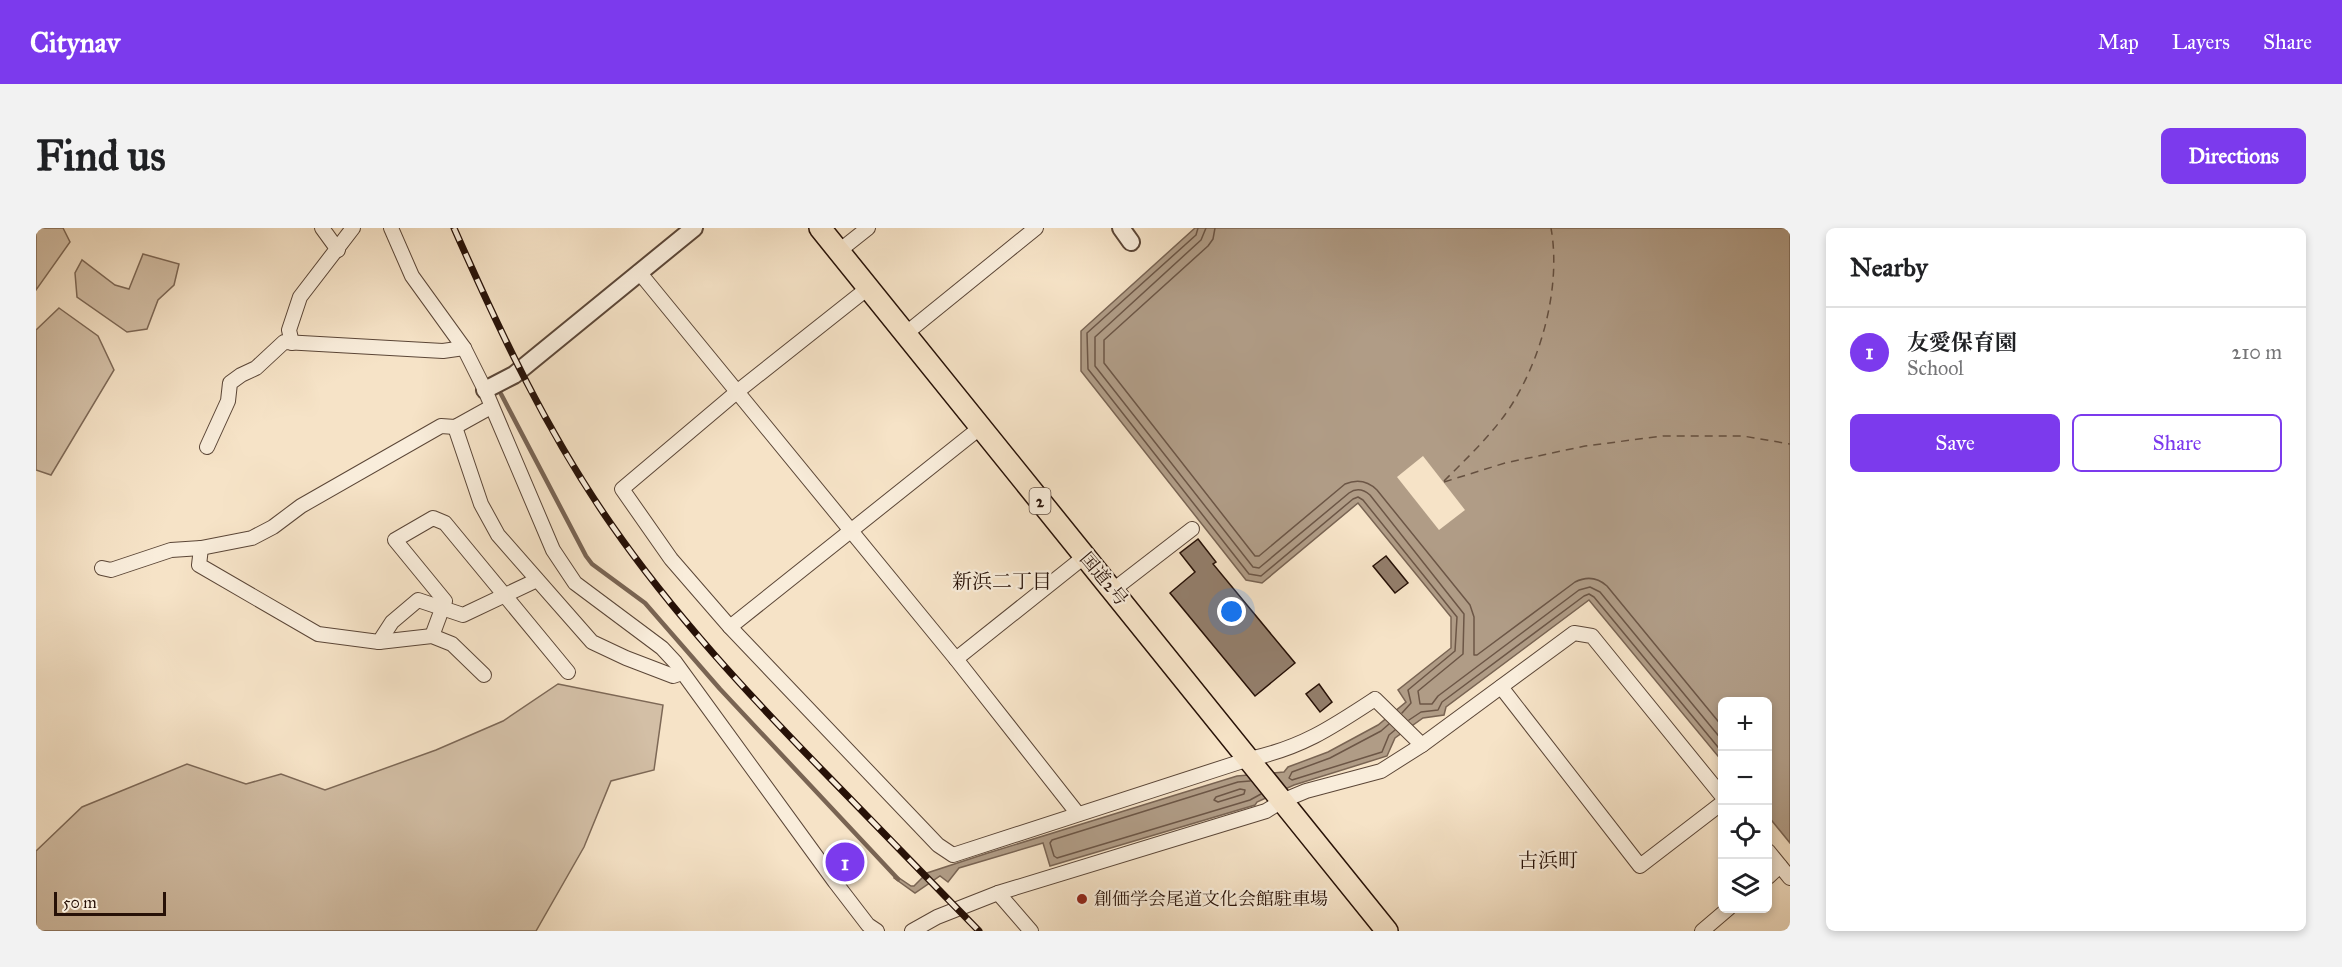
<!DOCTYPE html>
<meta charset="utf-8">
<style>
:root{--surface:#fff;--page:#f2f2f2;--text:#202124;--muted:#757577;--line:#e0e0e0;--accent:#7c3aed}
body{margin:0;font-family:"IM FELL Great Primer","Noto Serif JP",serif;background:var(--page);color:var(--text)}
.controls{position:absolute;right:18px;bottom:18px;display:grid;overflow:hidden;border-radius:9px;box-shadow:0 3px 9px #0003}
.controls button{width:54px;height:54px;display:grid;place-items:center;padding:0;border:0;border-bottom:2px solid var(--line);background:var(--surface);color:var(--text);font:30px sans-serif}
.scale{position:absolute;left:18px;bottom:15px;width:112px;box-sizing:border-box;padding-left:6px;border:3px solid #271107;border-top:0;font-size:16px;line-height:21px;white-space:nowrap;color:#271107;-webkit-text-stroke:4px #f9eddb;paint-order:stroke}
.you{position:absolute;left:1196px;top:384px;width:21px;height:21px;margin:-15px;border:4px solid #fff;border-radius:50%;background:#1a73e8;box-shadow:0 0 0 9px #1a73e833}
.badge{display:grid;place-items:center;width:39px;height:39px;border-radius:50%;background:var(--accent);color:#fff;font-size:20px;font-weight:700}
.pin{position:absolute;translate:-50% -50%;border:3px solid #fff;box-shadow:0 2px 6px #0006}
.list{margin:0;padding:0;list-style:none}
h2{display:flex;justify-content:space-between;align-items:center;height:78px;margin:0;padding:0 24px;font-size:26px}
h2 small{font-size:20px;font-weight:400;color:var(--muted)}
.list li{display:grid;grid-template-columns:39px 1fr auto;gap:18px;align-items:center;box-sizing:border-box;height:90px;padding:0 24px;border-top:2px solid var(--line)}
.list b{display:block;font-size:22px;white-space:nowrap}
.list p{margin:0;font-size:20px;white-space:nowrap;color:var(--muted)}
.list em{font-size:20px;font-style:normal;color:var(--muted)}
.actions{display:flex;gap:12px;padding:18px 24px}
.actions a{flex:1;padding:14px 0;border:2px solid var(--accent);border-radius:9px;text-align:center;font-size:21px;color:var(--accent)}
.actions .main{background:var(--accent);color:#fff}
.icon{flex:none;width:33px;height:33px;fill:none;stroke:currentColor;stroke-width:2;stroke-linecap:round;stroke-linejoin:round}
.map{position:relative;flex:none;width:1754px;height:703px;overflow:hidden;border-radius:9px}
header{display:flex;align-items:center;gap:36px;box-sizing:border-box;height:84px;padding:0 30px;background:var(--accent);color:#fff}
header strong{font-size:28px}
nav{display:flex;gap:33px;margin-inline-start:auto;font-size:21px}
.intro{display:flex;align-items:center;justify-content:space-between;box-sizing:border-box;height:144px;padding:0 36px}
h1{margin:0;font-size:42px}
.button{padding:15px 27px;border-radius:9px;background:var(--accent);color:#fff;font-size:21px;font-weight:700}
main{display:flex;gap:36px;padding:0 36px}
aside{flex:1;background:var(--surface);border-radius:9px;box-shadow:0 3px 9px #0003}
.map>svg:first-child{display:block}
</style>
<header>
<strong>Citynav</strong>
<nav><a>Map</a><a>Layers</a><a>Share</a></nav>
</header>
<div class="intro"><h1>Find us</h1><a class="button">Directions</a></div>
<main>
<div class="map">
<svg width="1754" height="703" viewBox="0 0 1754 703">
<rect width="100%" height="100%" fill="#f6e3c7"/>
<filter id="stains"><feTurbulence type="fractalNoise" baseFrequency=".00333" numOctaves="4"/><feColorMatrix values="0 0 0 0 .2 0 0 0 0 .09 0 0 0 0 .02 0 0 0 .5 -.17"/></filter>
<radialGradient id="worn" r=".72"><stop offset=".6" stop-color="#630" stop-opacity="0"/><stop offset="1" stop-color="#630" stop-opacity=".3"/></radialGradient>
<g fill="#d3bfa6" stroke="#7d6856" stroke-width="1.5">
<polygon points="0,0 27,0 34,14 0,62"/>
<polygon points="107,26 143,36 138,57 122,72 111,101 91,104 41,69 39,45 46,32 79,57 93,61"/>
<polygon points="23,80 62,108 78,142 15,247 0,242 0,102"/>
<polygon points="522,456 627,477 618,542 575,553 548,619 500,703 0,703 0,623 46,579 151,536 210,556 245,546 289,562 400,522 467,493"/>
</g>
<polygon fill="#b09c86" stroke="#796453" stroke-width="1.5" points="1159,0 1754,0 1754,615 1732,588 1732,473 1686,473 1686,533 1553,372 1410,479 1408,487 1387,490 1359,510 1351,528 1258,557 1221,574 1219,577 1014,638 1007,615 923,640 912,654 904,648 879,665 858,650 860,648 875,658 878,658 891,645 952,625 1201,548 1248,544 1252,539 1292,524 1342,497 1370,474 1362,462 1415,420 1415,389 1322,275 1226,355 1210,352 1045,143 1045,103"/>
<polygon fill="#f6e3c7" points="1387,228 1429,282 1403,302 1361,249"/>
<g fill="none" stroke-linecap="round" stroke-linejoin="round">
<g stroke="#6c5646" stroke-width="1.5">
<polyline points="1162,0 1160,7 1051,105 1052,141 1213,346 1225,348 1317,271 1322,269 1327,272 1421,389 1419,423 1372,462 1375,475 1366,485"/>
<path d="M1170,0L1165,12L1059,109V138L1217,339L1223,340L1313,265C1320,260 1327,261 1334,267L1428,386L1427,426L1382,463L1384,476H1396L1402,468L1543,362L1554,359L1564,364L1686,512"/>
<path d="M1179,0L1177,11L1172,18L1068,112V135L1219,328H1223L1309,256C1321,251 1331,252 1341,262L1434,377L1438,389V427H1441L1539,354C1551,348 1561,349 1571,358L1686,498"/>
<polyline points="1373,492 1385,484 1402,482 1406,474 1548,368 1553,366 1558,369 1686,524"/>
<polyline points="1353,496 1345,503 1294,530 1256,544 1253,550 1256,552 1346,524 1353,507 1359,502"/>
<polyline points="1214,553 1202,554 1016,612 1014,615 1018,628 1021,630 1214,572 1225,566"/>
<polygon points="1204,561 1209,562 1208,566 1182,574 1178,572 1180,569"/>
</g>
<polyline stroke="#796453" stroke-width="4.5" points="465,166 550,328 556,336 609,375 684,461 862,651"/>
<g stroke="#655040" stroke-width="1.5" stroke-dasharray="8 6" stroke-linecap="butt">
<path d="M1408,253C1433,228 1460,203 1478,173C1507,125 1525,56 1515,0"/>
<polyline points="1408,254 1469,235 1549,218 1627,208 1707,208 1754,216"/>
</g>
</g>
<g fill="#937e6b" stroke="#271107" stroke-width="1.5">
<polygon points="1162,311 1180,334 1177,336 1259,435 1219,468 1134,365 1159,344 1144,325"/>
<polygon points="1350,328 1372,355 1359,365 1337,338"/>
<polygon points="1283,456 1296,474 1284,484 1270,466"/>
</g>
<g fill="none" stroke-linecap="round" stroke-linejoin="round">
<defs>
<g id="minor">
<polyline points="286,0 302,22"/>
<polyline points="355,0 376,48 428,120 449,162 517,322 539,355 626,420 639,434 799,654 832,697 841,703"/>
<polyline points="803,23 832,0"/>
<polyline points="603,44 920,431 1042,586"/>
<path d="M832,60L702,163L586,261L635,331L694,399L902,617L917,627L1213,531C1265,520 1295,500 1339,471L1386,517"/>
<polyline points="868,107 1000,0"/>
<polyline points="256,115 253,102 264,69 317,0"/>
<polyline points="419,199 445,276 462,307 556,414 590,430 637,448 646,445"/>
<polyline points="171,219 192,173 194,155 205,147 220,140 248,114 407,123 428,120"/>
<polyline points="165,320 163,337 282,406 343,414 356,394 382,372 427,387 501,352"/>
<polyline points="66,340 75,342 135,322 165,320 216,310 237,299 265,278 405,198 419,199 455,179"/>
<polyline points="1077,362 1156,301"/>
<polyline points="694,399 945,199"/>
<polyline points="396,408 409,373 359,312 397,290 409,295 532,444"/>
<polyline points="343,414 396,408 416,416 448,447"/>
<polyline points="920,431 1048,329"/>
<polyline points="1465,459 1604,638 1686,575"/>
<polyline points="1732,623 1754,650"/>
<polyline points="1732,649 1744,638"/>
<polyline points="962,665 995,703"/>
<polyline points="876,703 901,689 962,665 1230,583 1246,573 1270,563 1345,543 1386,517 1538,405 1556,408 1686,568"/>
<polyline points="1666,703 1693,680"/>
</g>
<g id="tertiary">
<polyline points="1085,0 1095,14"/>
<polyline points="449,162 478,147 658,0"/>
</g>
<polyline id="trunk" points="784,0 1351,703"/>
</defs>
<use href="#minor" stroke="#5b4637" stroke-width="16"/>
<use href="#tertiary" stroke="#5b4637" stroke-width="20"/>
<use href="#trunk" stroke="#271107" stroke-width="24"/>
<use href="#minor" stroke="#f9eddb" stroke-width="14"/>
<use href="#tertiary" stroke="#f9eddb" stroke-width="16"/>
<use href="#trunk" stroke="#f6e3c7" stroke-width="21"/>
<defs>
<path id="rail" d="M418,0C463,102 511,204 575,296C638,387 714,468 791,547C842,599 892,651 943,703"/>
</defs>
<use href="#rail" stroke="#271107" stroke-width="7"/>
<use href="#rail" stroke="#f9eddb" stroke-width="4.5" stroke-dasharray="14" stroke-linecap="butt"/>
</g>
<circle fill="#8f2418" stroke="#f9eddb" stroke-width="2" cx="1046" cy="671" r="6"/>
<g text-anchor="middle" stroke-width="4.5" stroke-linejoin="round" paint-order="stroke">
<rect fill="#f9eddb" stroke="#665347" stroke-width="1.5" x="993.5" y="260" width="21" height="26" rx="4.5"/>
<g font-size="16" font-weight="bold" fill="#271107">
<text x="1004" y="279">2</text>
</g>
<g font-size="18" fill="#271107" stroke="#f9eddb">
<text transform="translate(1068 351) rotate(50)" y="6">国道2号</text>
</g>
<g font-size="18" fill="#271107" stroke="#f9eddb" text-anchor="start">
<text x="1058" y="677">創価学会尾道文化会館駐車場</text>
</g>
<g font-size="20" fill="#271107" stroke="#f9eddb">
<text x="966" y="360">新浜二丁目</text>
<text x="1512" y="639">古浜町</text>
</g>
</g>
<rect width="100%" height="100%" filter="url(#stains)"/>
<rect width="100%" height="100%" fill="url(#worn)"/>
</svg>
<div class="controls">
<button>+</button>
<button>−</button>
<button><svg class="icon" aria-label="locate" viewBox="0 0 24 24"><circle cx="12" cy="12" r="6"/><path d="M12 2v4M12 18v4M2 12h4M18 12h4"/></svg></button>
<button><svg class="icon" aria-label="layers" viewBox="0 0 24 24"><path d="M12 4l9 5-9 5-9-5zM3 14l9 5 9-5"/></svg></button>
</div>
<div class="scale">50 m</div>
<div class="you"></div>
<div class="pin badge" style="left:809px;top:634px">1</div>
</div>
<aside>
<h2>Nearby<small></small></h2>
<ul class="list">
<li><span class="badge">1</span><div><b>友愛保育園</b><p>School</p></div><em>210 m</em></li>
</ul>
<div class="actions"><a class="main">Save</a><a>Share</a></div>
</aside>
</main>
